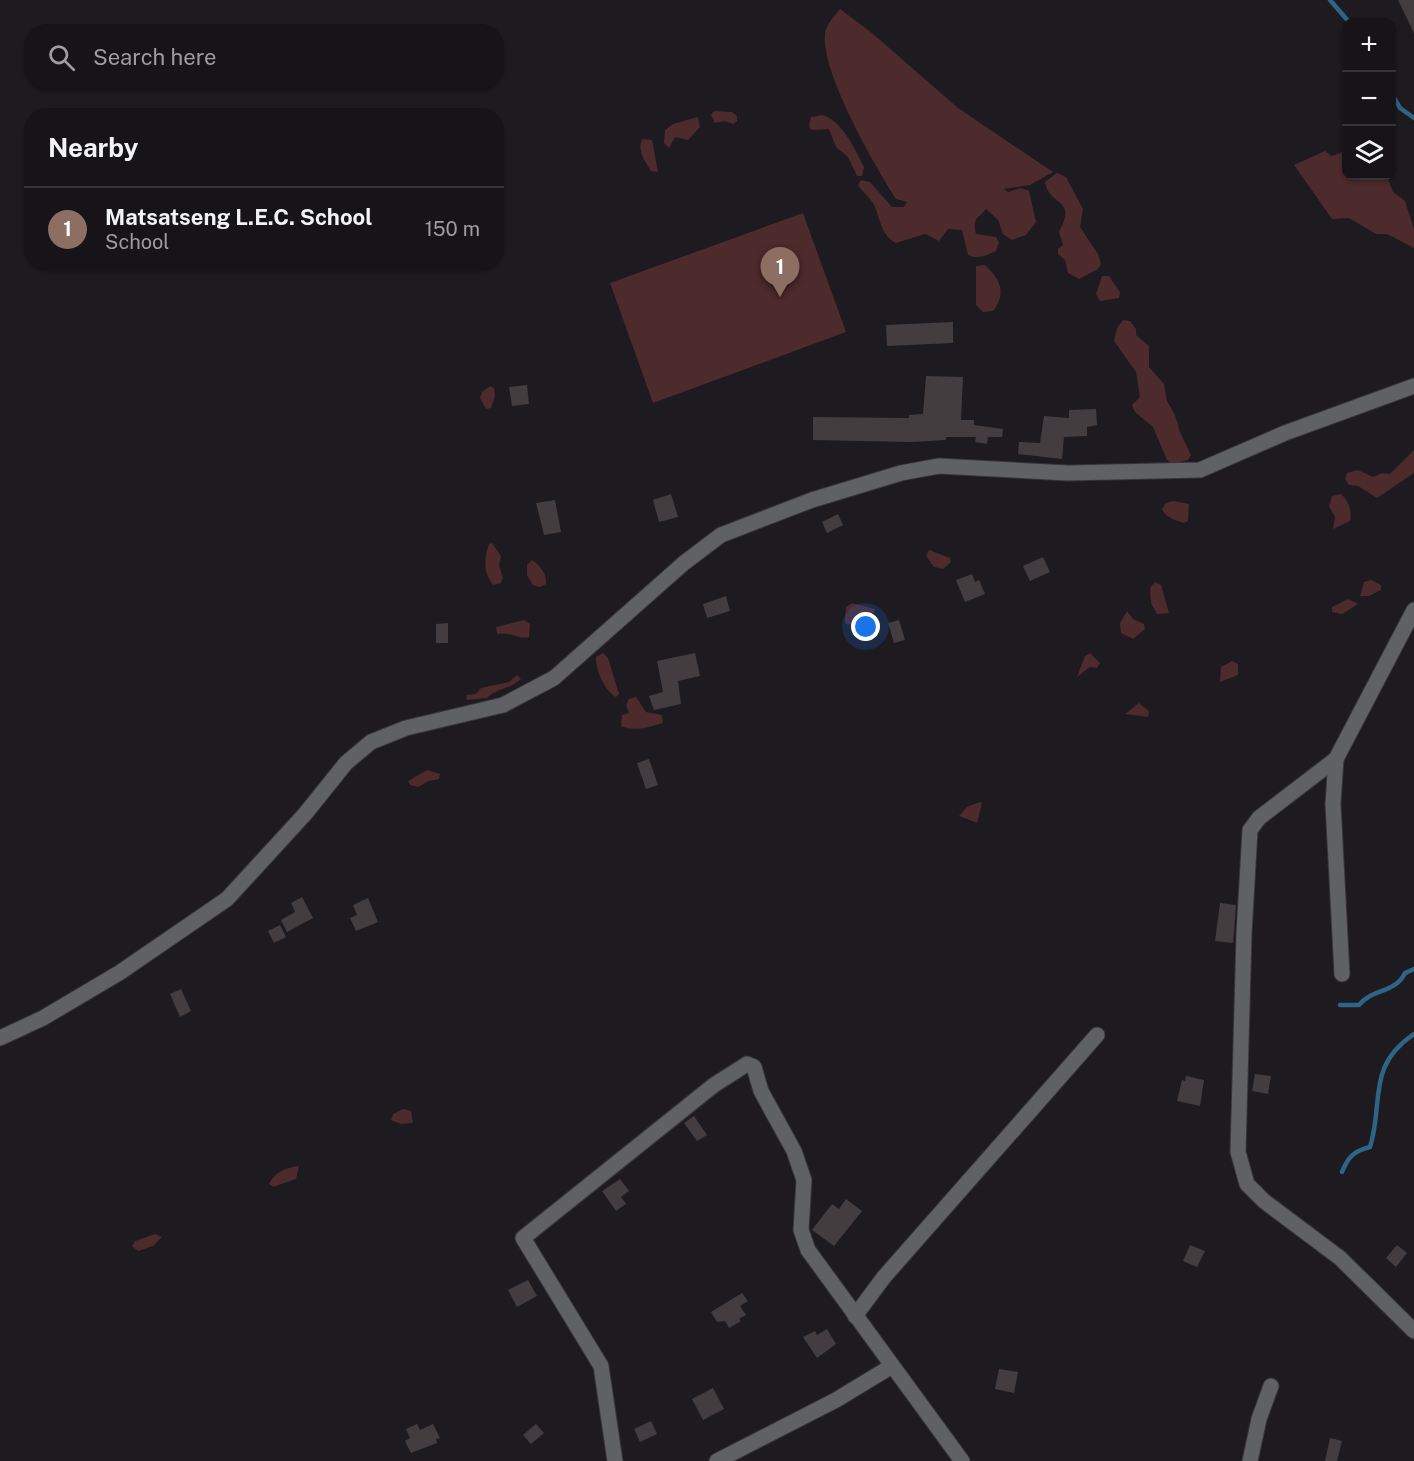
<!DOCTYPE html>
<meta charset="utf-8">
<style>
:root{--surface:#161418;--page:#1f1d21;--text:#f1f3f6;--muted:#9e9ea2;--line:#353337;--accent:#a4c824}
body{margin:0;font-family:"Public Sans",sans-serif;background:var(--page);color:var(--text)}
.controls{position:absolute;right:18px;top:18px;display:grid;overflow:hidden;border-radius:12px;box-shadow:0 2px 4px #0004}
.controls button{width:54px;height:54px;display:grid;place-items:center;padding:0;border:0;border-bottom:2px solid var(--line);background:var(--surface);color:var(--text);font:30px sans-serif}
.you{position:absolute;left:866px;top:627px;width:21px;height:21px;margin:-15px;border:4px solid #fff;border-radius:50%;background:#1a73e8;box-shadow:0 0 0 9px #1a73e833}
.badge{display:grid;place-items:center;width:39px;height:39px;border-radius:50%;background:var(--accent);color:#fff;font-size:20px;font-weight:700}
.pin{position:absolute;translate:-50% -50px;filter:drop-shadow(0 2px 3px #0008)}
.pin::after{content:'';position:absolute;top:32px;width:21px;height:18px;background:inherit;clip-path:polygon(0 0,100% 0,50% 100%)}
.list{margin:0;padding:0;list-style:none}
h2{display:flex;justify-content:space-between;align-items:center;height:78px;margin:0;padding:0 24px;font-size:26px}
h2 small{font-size:20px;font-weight:400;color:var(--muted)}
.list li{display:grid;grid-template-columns:39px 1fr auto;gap:18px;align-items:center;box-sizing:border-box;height:84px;padding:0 24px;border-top:2px solid var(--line)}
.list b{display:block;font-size:22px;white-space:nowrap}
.list p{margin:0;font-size:20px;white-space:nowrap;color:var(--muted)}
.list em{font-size:20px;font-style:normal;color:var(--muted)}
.icon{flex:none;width:33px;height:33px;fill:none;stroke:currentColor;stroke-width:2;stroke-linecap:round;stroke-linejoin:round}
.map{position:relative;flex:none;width:1414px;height:1461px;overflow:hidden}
.search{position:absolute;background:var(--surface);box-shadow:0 2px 4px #0004;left:24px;top:24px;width:480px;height:66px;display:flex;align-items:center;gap:15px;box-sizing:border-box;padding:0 21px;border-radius:24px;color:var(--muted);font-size:22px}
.panel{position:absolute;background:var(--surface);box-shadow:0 2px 4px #0004;left:24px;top:108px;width:480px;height:162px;border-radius:24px}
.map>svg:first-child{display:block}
</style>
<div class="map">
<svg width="1414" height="1461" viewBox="0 0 1414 1461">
<rect width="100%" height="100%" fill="#1d1a20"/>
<g fill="#4d2a2b">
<path d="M840,9L872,33L958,108L1053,172L1030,185L1004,189L1008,192L1021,188L1029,191L1036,222L1026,235L1012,240L1003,234L998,220L986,209C978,220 972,216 976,234L996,237L999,242L996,251C988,255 977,260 968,255L962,230L948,229L939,241L925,234L896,243C880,234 881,220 874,205C870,197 863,193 858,185L861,180L870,182L892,207H904L907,202L896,199C875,166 820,71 825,33C826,25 835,15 840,9Z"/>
<polygon points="714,111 732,112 737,116 737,121 733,124 725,121 715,123 711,115"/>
<path d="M822,115C842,120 855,149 864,167L862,176H857L848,157L836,147L829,129L811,130L809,125L811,117Z"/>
<polygon points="698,117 700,127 688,140 675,137 669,148 664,143 665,130 673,124"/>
<path d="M642,139L652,140L658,172L651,171C645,161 637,151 642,139Z"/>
<polygon points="1346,146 1346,176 1387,176 1393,192 1405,201 1414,229 1414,248 1387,234 1376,234 1349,218 1332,219 1294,165 1325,151 1331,156 1341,153"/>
<path d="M1057,173L1066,177L1083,209L1080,227L1098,254L1101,264L1098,269L1079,279L1068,273L1065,260L1058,254V249L1063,245L1059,232C1078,197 1049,207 1045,182Z"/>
<polygon points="803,213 846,332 653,403 610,283"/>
<path d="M985,265C1000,279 1007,293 993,311L983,312L976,305V266Z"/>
<polygon points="1102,276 1109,276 1120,292 1119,298 1100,301 1096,294"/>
<polygon points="1123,320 1130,321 1136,329 1136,335 1149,346 1149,367 1164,384 1167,401 1175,415 1180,432 1191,455 1188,460 1172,464 1167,460 1153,427 1135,412 1132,405 1140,397 1136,372 1114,341 1117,328"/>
<polygon points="490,386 494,388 495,396 491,408 486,409 480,398 482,392"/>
<polygon points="1414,450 1414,473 1377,498 1358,486 1349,485 1345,479 1347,473 1358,470 1373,477 1382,473 1390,474"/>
<path d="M1341,494C1349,501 1352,511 1350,521L1333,529L1335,517L1329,506L1332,496Z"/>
<path d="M1174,501L1189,504L1188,521L1183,523C1174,519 1166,518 1162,509L1166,503Z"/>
<path d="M492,543L501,556L499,565L503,578L501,583L493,585C483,572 484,559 489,544Z"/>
<polygon points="929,550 950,558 951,562 943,569 934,567 926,556"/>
<path d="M532,560C540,565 547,574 546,584L540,587L533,585L527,575V565Z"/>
<polygon points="1371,580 1381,585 1381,590 1369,596 1360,596 1364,582"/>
<polygon points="1155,582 1161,585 1169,613 1157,614 1151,603 1150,588"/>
<polygon points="1348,599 1358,604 1342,614 1332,612 1332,607"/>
<polygon points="852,603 875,609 874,613 865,614 862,626 854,621 848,625 845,623 846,607"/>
<polygon points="1127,611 1133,619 1144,624 1145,629 1133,639 1121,633 1120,623"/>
<path d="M524,620L530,624L529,637C518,640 509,631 497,634L496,627Z"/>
<path d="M603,653L608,658L619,694L616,697C605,692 595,669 596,657Z"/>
<polygon points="1090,653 1100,663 1097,668 1090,667 1077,677 1085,656"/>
<polygon points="1232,661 1238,664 1238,675 1220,682 1221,667"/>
<path d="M517,675L521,679C511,689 496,688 487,698L467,700L466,695L476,694L481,688L509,682Z"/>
<path d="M636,697L646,712L662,715L663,723C650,727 634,732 621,726L622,715L629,713L626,705L629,699Z"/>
<polygon points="1139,703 1149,711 1148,717 1125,714"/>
<polygon points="427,770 440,774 439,779 429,781 418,787 410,785 408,781"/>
<polygon points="980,802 982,803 977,823 959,816 967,807"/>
<polygon points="403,1109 411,1111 413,1123 401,1124 391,1120 393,1114"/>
<path d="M299,1166L296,1179L273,1187L269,1184C273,1173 287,1167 299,1166Z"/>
<polygon points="155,1234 162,1237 153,1246 138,1251 132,1246 135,1241"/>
</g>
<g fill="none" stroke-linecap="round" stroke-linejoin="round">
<g stroke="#2e6586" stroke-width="4.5">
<polyline points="1330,0 1349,22"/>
<polyline points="1392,94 1400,108 1414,118"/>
<path d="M1340,1005H1359C1371,989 1396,993 1405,973L1414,969"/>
<path d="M1342,1172C1348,1157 1354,1151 1370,1147C1384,1103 1366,1066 1414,1034"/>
</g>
</g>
<g fill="#433d40">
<polygon points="1398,0 1414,0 1414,33"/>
<polygon points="953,322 953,343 887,346 886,325"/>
<polygon points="926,376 963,377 961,420 974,420 974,425 1003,429 1002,437 988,437 987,444 975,442 976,437 946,437 946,440 911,442 813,440 813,417 909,418 909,415 923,414"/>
<polygon points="527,385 529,404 512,406 509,387"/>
<polygon points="1096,409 1097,425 1087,427 1087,436 1064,437 1062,459 1018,454 1019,442 1040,443 1044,416 1069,418 1069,410"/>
<polygon points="671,494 678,517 659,522 653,500"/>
<polygon points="555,500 561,532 544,535 536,503"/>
<polygon points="838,514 843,525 827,533 822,522"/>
<polygon points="1043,557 1050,572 1030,581 1023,566"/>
<polygon points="972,574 975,582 979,580 985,594 965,602 956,580"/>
<polygon points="726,596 730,611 707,618 703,604"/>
<polygon points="899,620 905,640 894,643 888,623"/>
<polygon points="448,623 448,643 436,643 436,624"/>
<polygon points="695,653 700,676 678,681 681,704 654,710 649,696 663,692 657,661"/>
<polygon points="649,759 658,785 646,789 637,763"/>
<polygon points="302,897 313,918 287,932 281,920 295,912 291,903"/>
<polygon points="368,898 378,922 356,931 350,918 357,915 353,905"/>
<polygon points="1220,903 1236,905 1233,943 1215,941"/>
<polygon points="280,925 286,937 274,943 268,931"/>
<polygon points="181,989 191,1011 180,1017 170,994"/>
<polygon points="1255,1074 1271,1076 1268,1094 1252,1091"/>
<polygon points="1186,1076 1204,1080 1200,1106 1177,1101 1182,1080 1185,1081"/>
<polygon points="694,1116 707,1135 697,1141 684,1123"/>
<polygon points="620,1179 629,1191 621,1197 626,1204 616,1211 602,1191"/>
<polygon points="846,1199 862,1211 834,1246 812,1230 832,1204 839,1209"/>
<polygon points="1190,1245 1205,1251 1197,1267 1183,1261"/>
<polygon points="1397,1245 1407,1253 1396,1267 1386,1258"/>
<polygon points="528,1280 537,1296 517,1307 508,1290"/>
<polygon points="742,1293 748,1301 740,1306 746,1315 739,1319 741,1321 729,1328 725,1321 717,1322 711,1312"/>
<polygon points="827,1329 836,1344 817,1358 803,1337 815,1331 817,1335"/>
<polygon points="999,1369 1018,1372 1014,1393 995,1389"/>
<polygon points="713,1388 724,1409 703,1420 692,1399"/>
<polygon points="651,1421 657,1434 640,1442 634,1429"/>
<polygon points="417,1424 420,1430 433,1424 440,1438 436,1439 437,1443 411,1453 405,1441 410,1438 406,1429"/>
<polygon points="536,1424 544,1433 531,1444 523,1435"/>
<polygon points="1330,1438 1342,1441 1337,1461 1325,1461"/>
</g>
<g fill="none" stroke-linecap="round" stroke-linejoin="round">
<defs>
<g id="minor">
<polyline points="1414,610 1336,759 1259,818 1250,830 1244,934 1238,1152 1247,1184 1264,1201 1340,1258 1414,1331"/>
<polyline points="1336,759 1333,804 1342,974"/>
<polyline points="0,1038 43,1018 119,973 227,899 305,814 346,763 371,742 406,728 503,705 554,678 684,563 721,535 812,500 901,473 939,466 1068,473 1200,470 1285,433 1414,386"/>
<polyline points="855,1316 884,1277 1097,1035"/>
<polyline points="615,1461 601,1366 523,1238 714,1085 747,1064 754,1067 761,1091 794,1151 804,1180 801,1230 808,1250 962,1461"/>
<polyline points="717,1461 836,1400 892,1366"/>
<polyline points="1250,1461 1259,1419 1271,1386"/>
</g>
</defs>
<use href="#minor" stroke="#37343a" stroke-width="17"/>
<use href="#minor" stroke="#606164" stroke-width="15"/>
</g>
</svg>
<div class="controls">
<button>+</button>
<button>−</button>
<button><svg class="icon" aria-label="layers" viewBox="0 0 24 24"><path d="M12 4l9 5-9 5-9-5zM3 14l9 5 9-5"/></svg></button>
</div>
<div class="you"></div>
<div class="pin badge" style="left:780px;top:297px;background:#8d6e63">1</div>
<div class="search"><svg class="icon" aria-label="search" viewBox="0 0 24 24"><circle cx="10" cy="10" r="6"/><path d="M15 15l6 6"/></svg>Search here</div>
<section class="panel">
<h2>Nearby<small></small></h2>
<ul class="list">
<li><span class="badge" style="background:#8d6e63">1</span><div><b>Matsatseng L.E.C. School</b><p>School</p></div><em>150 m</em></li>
</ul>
</section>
</div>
